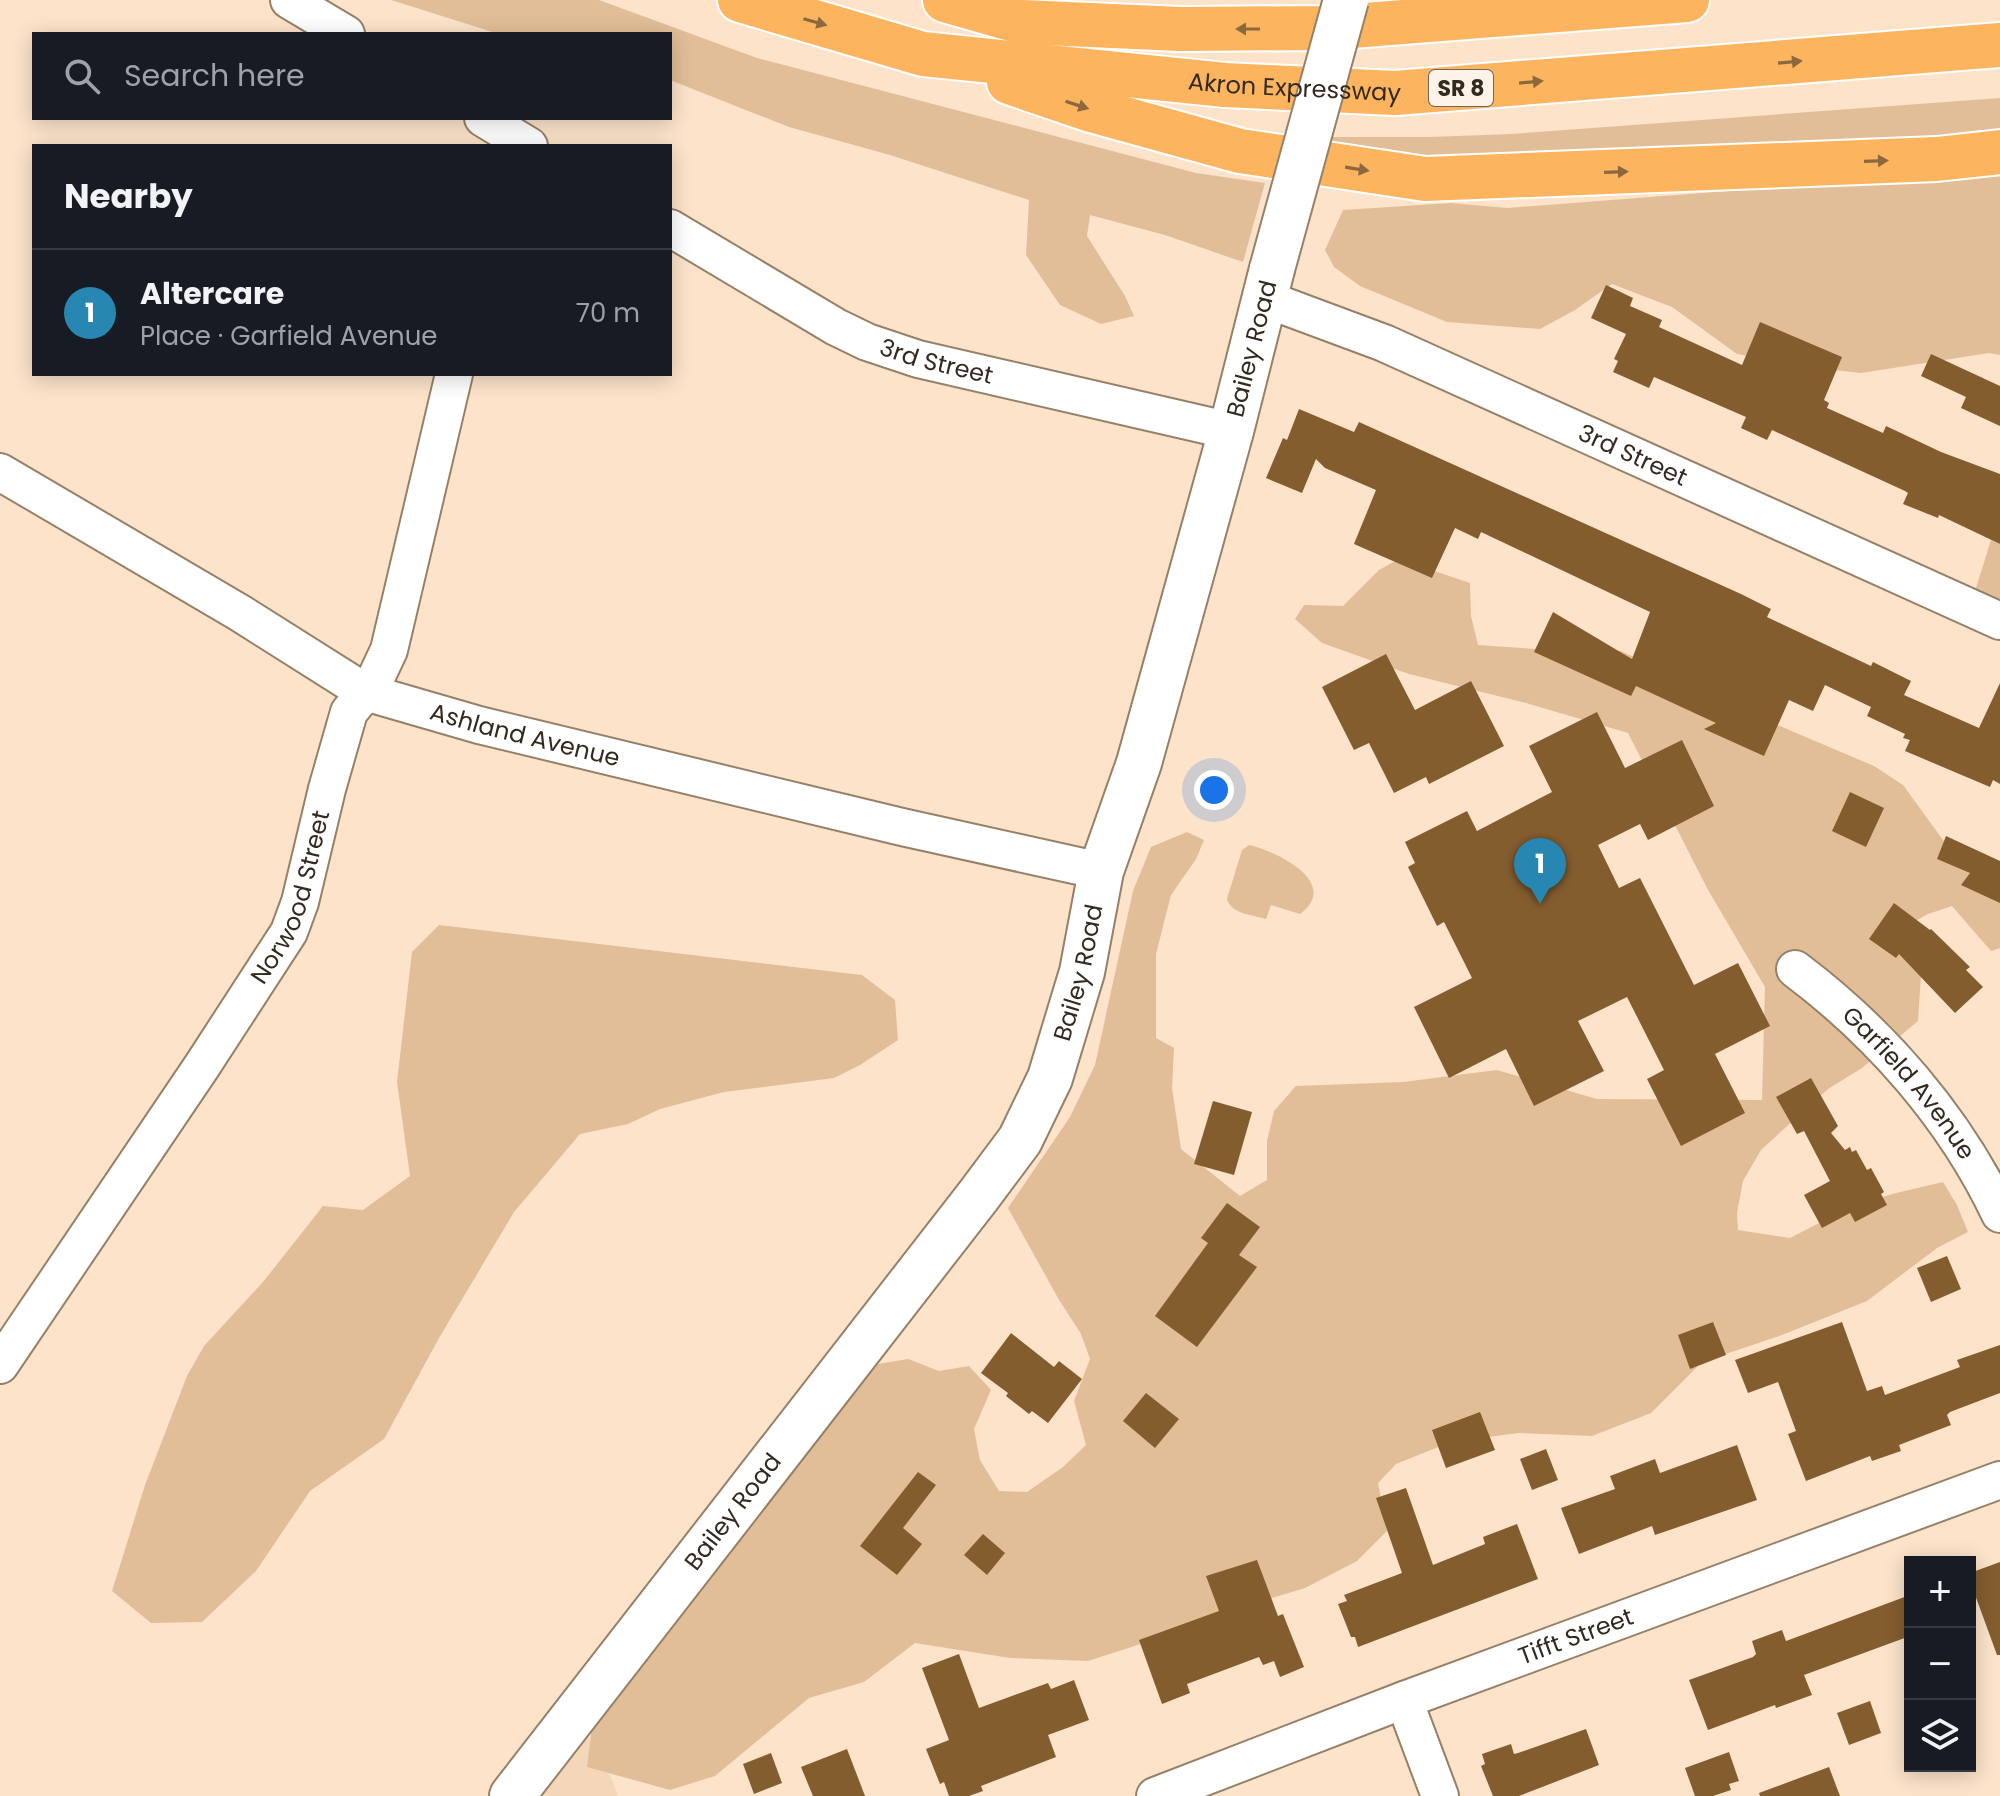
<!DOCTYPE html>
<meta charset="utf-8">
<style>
:root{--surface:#171b24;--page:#242831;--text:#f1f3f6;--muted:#9ea1a6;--line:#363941;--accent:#2887b2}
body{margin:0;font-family:Poppins,sans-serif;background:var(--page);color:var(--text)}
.controls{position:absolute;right:24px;bottom:24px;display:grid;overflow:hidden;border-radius:0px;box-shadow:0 4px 20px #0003}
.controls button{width:72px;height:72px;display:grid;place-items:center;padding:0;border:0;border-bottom:2px solid var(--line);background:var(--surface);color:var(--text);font:40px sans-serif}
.you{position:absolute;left:1214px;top:790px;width:28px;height:28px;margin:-20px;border:6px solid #fff;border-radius:50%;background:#1a73e8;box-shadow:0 0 0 12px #1a73e833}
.badge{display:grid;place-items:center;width:52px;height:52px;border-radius:50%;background:var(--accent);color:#fff;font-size:26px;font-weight:700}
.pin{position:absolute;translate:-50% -66px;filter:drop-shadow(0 2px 4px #0008)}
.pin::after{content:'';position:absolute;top:42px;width:28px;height:24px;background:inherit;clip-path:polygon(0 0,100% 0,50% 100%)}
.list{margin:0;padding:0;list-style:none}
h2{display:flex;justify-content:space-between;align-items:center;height:104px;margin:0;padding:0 32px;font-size:34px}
h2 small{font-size:26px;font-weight:400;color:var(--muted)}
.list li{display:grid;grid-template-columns:52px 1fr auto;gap:24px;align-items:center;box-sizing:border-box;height:128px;padding:0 32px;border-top:2px solid var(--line)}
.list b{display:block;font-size:30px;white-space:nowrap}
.list p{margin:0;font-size:26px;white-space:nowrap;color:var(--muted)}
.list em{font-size:26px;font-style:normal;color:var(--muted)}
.icon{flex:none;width:44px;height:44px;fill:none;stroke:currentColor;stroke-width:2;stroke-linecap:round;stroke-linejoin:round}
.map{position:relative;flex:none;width:2000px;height:1796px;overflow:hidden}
.search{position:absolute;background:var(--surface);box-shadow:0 4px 20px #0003;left:32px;top:32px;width:640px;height:88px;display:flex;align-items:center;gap:20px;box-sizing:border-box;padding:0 28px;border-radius:0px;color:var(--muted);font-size:30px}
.panel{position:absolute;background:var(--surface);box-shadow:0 4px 20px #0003;left:32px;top:144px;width:640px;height:232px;border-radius:0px}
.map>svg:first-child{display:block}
</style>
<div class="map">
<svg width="2000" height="1796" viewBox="0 0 2000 1796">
<rect width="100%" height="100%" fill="#fce3ca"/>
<polygon fill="#f4d7b8" points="572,1719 600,1750 618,1796 512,1796"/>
<g fill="#e1be98">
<polygon points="391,0 599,0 757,58 1196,173 1265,183 1243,262 1165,235 1090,215 1087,236 1125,296 1134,316 1101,324 1060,305 1026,255 1029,200 890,155 789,127 670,80 670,34 499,34"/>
<polygon points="2000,98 2000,139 1460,166 1255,137 1429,137 1511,134"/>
<polygon points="2000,175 2000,355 1989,353 1861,373 1806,367 1737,354 1672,307 1612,284 1575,310 1540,329 1447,322 1360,286 1334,267 1325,250 1343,210 1451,203 1507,208 1818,184"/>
<polygon points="1991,540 2000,544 2000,602 1975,591"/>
<polygon points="1399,559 1470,583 1471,616 1478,645 1535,649 1621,651 1773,723 1874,766 1903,785 1951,851 2000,897 2000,948 1991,951 1952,906 1928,914 1901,929 1921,976 1918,1021 1862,1068 1828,1089 1761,1150 1743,1181 1737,1213 1738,1230 1790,1238 1850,1207 1896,1193 1943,1182 1957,1205 1968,1232 1937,1248 1867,1301 1782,1335 1702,1362 1651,1413 1592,1436 1518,1433 1451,1442 1396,1464 1378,1483 1387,1531 1357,1561 1305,1588 1248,1605 1181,1631 1088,1661 1010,1658 915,1643 864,1682 809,1698 715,1776 670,1790 587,1767 592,1726 740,1528 878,1364 908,1359 939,1371 969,1366 991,1390 974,1429 980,1460 999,1491 1027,1492 1063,1467 1086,1445 1074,1401 1090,1359 1081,1334 1058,1298 1008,1208 1070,1117 1095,1065 1133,891 1151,847 1187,832 1204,840 1196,859 1171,895 1156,954 1156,1038 1174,1048 1172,1088 1181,1149 1240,1196 1267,1180 1267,1141 1274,1111 1296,1086 1403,1082 1497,1070 1597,1099 1762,1100 1765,987 1707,888 1628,733 1526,703 1409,674 1322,643 1295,619 1304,605 1343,606 1379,570"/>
<path d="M1249,845C1276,851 1342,883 1300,914L1271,905L1266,919C1253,915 1231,914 1227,899L1242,850Z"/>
<polygon points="439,925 862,975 895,1000 898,1040 860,1065 834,1078 724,1092 660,1109 628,1124 580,1134 514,1212 439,1338 384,1439 310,1491 256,1571 202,1622 151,1623 112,1591 145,1485 187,1376 204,1346 263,1282 323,1206 363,1210 410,1176 397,1082 412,952"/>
</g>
<g fill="#845d2f">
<polygon points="1606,285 1633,298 1630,306 1662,320 1659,327 1742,365 1760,322 1842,357 1824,400 1829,403 1827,408 1883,433 1886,426 1941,452 2000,474 2000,544 1939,515 1938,518 1903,504 1908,493 1905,491 1772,430 1767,440 1741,428 1746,417 1654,377 1649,388 1613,372 1618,361 1614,359 1626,334 1591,318"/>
<polygon points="1931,354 2000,386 2000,426 1961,408 1966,397 1921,376"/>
<polygon points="1299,409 1354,432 1359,422 1741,594 1771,609 1767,617 1871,666 1873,662 1911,681 1904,695 1979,728 2000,683 2000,784 1993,780 1990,787 1905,751 1910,740 1903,738 1905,734 1867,716 1871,707 1825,685 1813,711 1789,700 1764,756 1704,729 1716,723 1636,686 1631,696 1534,652 1553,612 1632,659 1650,612 1481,532 1478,539 1455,528 1432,578 1354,544 1376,490 1325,468 1316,459 1302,493 1266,478 1283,438 1287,440"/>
<polygon points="1386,654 1415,710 1471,681 1504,746 1429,784 1426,777 1394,793 1369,743 1354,750 1322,687"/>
<polygon points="1597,712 1625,768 1682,740 1714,806 1648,840 1640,824 1598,845 1619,888 1640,878 1694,985 1738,963 1770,1026 1715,1054 1745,1113 1681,1146 1647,1079 1664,1070 1627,997 1578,1021 1604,1071 1534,1106 1506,1049 1449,1078 1414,1007 1472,978 1444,922 1437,926 1408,867 1415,863 1405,842 1467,811 1477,831 1552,792 1529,746"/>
<polygon points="1850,792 1884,808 1866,847 1832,831"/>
<polygon points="1946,836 2000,861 2000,903 1961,885 1970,873 1937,859"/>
<polygon points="1894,903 1930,930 1931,929 1970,967 1966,970 1983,987 1955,1013 1899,954 1896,958 1869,939"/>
<polygon points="1811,1078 1838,1126 1831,1133 1845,1150 1850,1147 1852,1152 1856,1150 1867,1170 1871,1168 1884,1192 1881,1194 1887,1205 1855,1222 1850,1213 1822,1228 1804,1195 1830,1181 1804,1131 1797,1134 1776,1097"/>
<polygon points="1213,1101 1252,1112 1234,1175 1194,1164"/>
<polygon points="1227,1203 1260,1227 1239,1255 1257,1267 1197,1347 1155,1316 1208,1243 1201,1238"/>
<polygon points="1947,1256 1961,1289 1931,1302 1917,1268"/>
<polygon points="1713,1322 1726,1355 1690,1369 1678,1335"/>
<polygon points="1842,1322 1867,1391 1882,1386 1885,1395 1960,1367 1957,1360 2000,1345 2000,1393 1950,1412 1947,1415 1951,1425 1899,1445 1901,1451 1872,1461 1870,1456 1806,1481 1788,1434 1796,1431 1778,1382 1748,1393 1735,1360"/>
<polygon points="1011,1333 1054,1367 1059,1361 1082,1379 1048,1423 1032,1411 1029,1414 1006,1396 1008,1393 981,1373"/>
<polygon points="1146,1393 1179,1419 1155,1448 1123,1421"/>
<polygon points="1480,1412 1495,1450 1446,1468 1432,1430"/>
<polygon points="1737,1445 1757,1500 1655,1535 1652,1526 1579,1554 1561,1508 1615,1489 1610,1476 1655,1459 1660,1473"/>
<polygon points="1546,1449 1558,1480 1532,1490 1520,1459"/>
<polygon points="918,1472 936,1485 903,1528 922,1544 897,1575 860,1546"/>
<polygon points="1406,1488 1433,1565 1485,1544 1483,1537 1517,1524 1538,1579 1358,1647 1355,1637 1351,1637 1338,1604 1347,1601 1344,1595 1402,1573 1376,1498"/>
<polygon points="983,1534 1005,1553 987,1575 964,1555"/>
<polygon points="1257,1560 1278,1616 1283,1614 1304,1667 1280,1677 1274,1661 1263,1665 1259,1657 1187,1684 1190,1693 1162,1704 1139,1640 1219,1611 1206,1576"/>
<polygon points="2000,1562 2000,1655 1997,1655 1970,1581 1970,1573"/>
<polygon points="1910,1595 1910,1636 1804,1675 1812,1695 1776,1708 1775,1705 1708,1730 1689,1680 1753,1657 1756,1654 1752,1641 1782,1630 1786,1641"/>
<polygon points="959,1654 979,1708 1048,1683 1051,1689 1074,1680 1089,1720 1048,1735 1056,1757 981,1786 983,1791 969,1796 949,1796 944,1782 940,1784 926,1749 949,1740 922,1668"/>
<polygon points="1870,1701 1881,1733 1849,1745 1837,1713"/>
<polygon points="1586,1729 1599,1765 1519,1796 1493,1796 1481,1766 1485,1764 1482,1754 1511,1744 1514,1754 1518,1753"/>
<polygon points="847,1749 865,1796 813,1796 801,1767"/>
<polygon points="1729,1752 1739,1781 1729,1784 1731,1790 1713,1796 1695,1796 1685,1768"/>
<polygon points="771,1753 782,1783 754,1794 743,1764"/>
<polygon points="1829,1767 1840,1796 1760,1796 1759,1793"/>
</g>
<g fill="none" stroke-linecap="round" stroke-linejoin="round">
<defs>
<g id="minor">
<polyline points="289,0 346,34"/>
<polyline points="483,118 529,146"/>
<path id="s1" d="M670,228L836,327L867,342L918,359L1231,431"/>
<path id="s2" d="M1263,298L1384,343L2000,621"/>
<path id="s3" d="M0,472L240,613L365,692L479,725L902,827L1101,871"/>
<path id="s4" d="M1795,969C1880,1033 1954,1117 2000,1214"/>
<path id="s5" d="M0,1365L202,1066L289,932L300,902L327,789L349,712L374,682L389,650L454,374"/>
<polyline points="1404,1700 1440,1796"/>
<path id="s6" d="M1155,1796L1404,1700L2000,1480"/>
</g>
<g id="tertiary">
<path id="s7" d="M512,1796L979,1195L1020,1140L1050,1078L1082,972L1101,871L1139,763L1231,431L1272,269"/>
</g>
<g id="motorway">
<path id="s8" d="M740,0L923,54L1225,85L1395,93L2000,45"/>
<polyline points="945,0 1022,22 1180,29 1326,28 1687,0"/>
<polyline points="1009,82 1088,109 1240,151 1425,179 1937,159 2000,152"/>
</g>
</defs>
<use href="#minor" stroke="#968068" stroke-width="40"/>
<use href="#tertiary" stroke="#968068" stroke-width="48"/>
<use href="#motorway" stroke="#fff" stroke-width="48"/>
<use href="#minor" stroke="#fff" stroke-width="36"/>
<use href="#tertiary" stroke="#fff" stroke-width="44"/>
<use href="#motorway" stroke="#fdb45f" stroke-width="44"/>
<defs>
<polyline id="tertiary-bridge" points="1272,269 1346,0"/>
</defs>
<use href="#tertiary-bridge" stroke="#968068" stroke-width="48" stroke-linecap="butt"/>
<use href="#tertiary-bridge" stroke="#fff" stroke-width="44"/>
</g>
<defs><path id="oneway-solid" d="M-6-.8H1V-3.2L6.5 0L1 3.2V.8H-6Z" transform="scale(2)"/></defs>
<g fill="#8d683c">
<use href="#oneway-solid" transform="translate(815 22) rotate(16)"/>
<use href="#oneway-solid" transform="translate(1248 29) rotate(180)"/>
<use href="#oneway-solid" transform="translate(1790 62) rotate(-5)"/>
<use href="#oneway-solid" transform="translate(1531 82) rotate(-5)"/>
<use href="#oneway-solid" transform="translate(1077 105) rotate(18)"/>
<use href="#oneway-solid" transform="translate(1876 161) rotate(-2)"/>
<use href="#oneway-solid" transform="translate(1357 169) rotate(9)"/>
<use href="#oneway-solid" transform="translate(1616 172) rotate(-2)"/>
</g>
<g text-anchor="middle" stroke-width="8" stroke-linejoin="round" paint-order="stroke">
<rect fill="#fdf3e9" stroke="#6f665c" stroke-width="2" x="1429" y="70" width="64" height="36" rx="6"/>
<g font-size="22" font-weight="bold" fill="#32291f">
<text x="1461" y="96">SR 8</text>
</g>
<g font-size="24" fill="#32291f" stroke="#fdf3e9">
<text dy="8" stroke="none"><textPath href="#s8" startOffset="564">Akron Expressway</textPath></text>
<text dy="8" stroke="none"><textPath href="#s7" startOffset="1656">Bailey Road</textPath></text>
<text dy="8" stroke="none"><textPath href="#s1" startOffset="300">3rd Street</textPath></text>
<text dy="8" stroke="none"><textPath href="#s2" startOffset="402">3rd Street</textPath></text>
<text dy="8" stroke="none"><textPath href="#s3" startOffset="592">Ashland Avenue</textPath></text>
<text dy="8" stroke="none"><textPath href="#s5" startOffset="554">Norwood Street</textPath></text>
<text dy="8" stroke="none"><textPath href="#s7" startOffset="1008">Bailey Road</textPath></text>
<text dy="8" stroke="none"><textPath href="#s4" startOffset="162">Garfield Avenue</textPath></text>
<text dy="8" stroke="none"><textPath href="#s7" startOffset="360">Bailey Road</textPath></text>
<text dy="8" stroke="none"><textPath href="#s6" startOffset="450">Tifft Street</textPath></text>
</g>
</g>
</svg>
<div class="controls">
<button>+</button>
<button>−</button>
<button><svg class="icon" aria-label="layers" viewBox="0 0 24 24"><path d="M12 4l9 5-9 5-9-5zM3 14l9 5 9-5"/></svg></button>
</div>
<div class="you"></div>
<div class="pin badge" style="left:1540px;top:904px">1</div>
<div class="search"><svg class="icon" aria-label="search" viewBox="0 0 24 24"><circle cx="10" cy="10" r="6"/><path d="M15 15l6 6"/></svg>Search here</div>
<section class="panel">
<h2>Nearby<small></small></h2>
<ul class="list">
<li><span class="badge">1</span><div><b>Altercare</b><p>Place · Garfield Avenue</p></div><em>70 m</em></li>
</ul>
</section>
</div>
